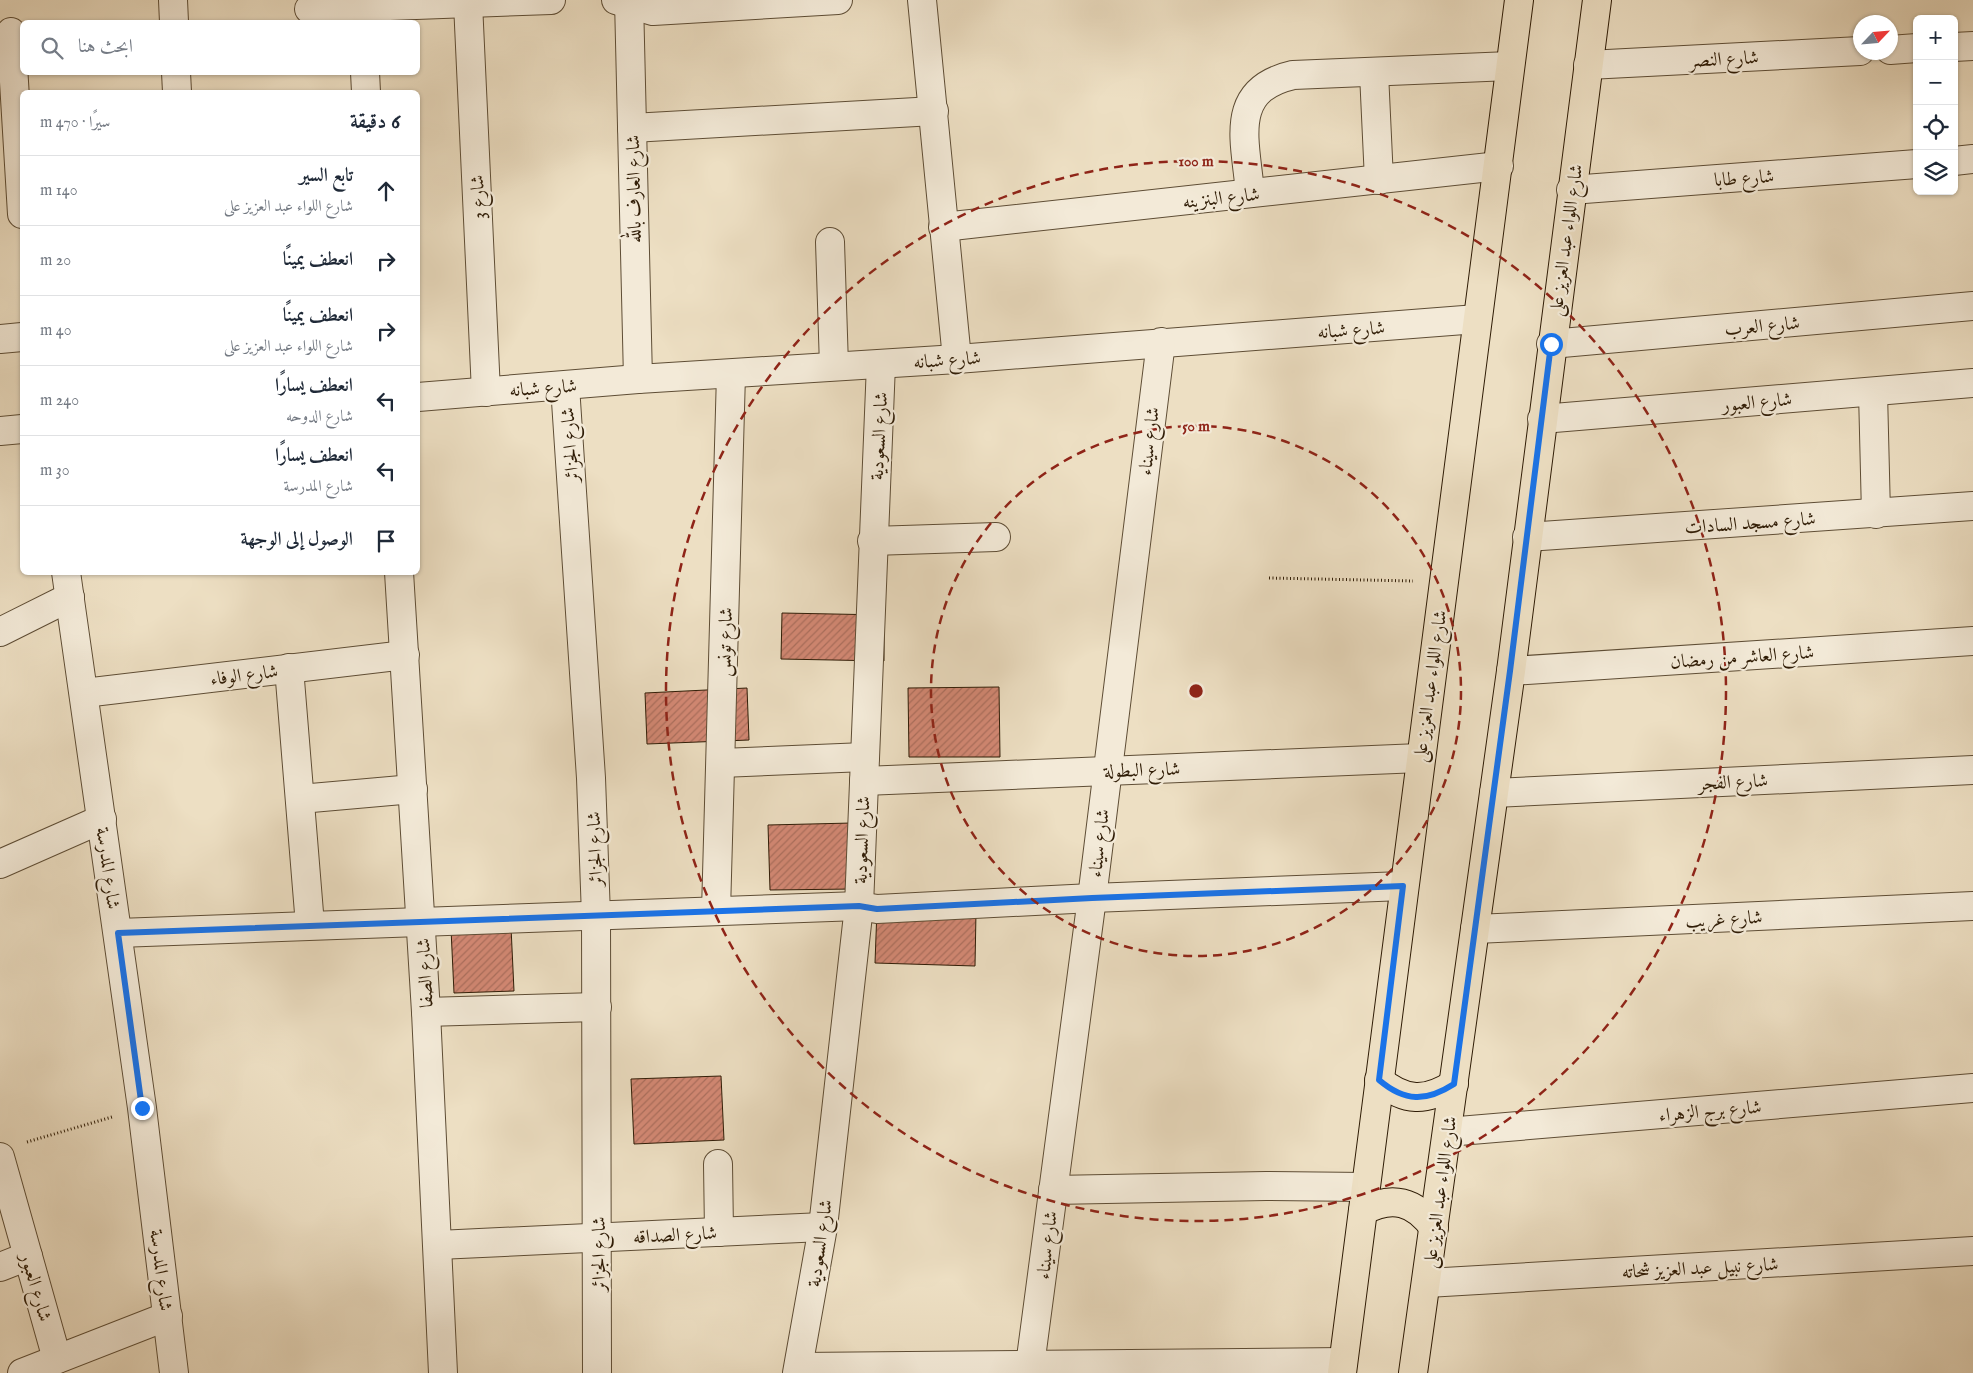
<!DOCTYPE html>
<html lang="ar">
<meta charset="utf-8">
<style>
:root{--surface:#fff;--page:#f6f6f7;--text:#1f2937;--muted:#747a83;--line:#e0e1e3}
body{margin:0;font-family:"IM FELL English",Amiri,serif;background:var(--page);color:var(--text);direction:rtl}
.controls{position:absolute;right:15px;top:15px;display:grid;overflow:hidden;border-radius:8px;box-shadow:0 1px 4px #0004}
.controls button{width:45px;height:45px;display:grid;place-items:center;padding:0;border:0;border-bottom:1px solid var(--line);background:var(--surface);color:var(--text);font:25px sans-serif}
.compass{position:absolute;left:1853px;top:15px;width:45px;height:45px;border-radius:50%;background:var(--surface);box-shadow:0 1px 4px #0004;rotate:64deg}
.stop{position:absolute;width:15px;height:15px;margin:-11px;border:4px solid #1a73e8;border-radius:50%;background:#fff}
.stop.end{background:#1a73e8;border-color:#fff;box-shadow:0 1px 5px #0008}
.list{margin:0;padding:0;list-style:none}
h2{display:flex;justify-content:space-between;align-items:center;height:65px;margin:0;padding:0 20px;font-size:21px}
h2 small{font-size:16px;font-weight:400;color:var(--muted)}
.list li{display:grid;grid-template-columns:32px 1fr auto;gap:15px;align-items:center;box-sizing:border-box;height:70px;padding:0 20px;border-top:1px solid var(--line)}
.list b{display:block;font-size:19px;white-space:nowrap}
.list p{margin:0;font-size:16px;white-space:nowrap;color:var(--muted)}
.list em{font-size:16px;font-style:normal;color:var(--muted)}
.icon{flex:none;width:28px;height:28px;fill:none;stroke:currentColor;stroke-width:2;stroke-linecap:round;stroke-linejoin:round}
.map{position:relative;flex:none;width:1973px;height:1373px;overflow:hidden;direction:ltr}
.search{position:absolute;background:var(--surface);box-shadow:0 1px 4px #0004;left:20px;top:20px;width:400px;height:55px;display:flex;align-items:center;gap:12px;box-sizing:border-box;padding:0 18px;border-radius:8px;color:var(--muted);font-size:19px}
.panel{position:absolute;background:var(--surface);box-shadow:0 1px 4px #0004;left:20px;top:90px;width:400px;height:485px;border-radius:8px;direction:rtl}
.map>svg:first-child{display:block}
</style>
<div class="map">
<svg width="1973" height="1373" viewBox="0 0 1973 1373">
<defs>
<pattern id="building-hatch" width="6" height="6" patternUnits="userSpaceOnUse" patternTransform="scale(1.25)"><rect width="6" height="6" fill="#d48975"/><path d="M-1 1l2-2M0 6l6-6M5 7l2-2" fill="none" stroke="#ac6f5e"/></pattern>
</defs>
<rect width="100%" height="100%" fill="#eddfc3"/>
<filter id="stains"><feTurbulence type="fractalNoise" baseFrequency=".004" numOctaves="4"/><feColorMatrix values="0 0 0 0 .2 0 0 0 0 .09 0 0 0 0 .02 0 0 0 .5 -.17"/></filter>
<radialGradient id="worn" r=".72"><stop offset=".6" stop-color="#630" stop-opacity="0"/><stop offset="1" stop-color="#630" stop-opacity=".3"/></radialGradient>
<g fill="url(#building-hatch)" stroke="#2f1c06">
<polygon points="782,613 884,615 884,661 781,659"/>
<polygon points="999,687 1000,757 909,757 908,688"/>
<polygon points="747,688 749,740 647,744 645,693"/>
<polygon points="852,823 854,889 770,890 768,825"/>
<polygon points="877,909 976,912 975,966 875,963"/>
<polygon points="511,927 514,991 454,993 451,929"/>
<polygon points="721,1076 724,1140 634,1144 631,1079"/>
</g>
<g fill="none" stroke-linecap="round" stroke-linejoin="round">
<defs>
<g id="minor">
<polyline points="173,0 174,22"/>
<polyline points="616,0 653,11 838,0"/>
<polyline points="629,0 638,379"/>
<polyline points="922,0 957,359"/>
<polyline points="468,3 486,392"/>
<polyline points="309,9 551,0"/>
<polyline points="11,32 22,214"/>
<polyline points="1954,47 1973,46"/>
<polyline points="1890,50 1917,48"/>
<polyline points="1588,65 1860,51"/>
<polyline points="176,72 177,92"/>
<polyline points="365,72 366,92"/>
<polyline points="1374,73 1379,180"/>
<polyline points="632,128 934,111"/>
<polyline points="1954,161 1973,159"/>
<polyline points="1571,190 1917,164"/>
<path d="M1250,193C1246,142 1227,90 1293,75L1510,66"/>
<polyline points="943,227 1499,166"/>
<polyline points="830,242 834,366"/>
<polyline points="0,339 22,337"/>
<polyline points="1551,344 1973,306"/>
<polyline points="565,386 591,778 596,916 597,1373"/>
<polyline points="1873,392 1876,514"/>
<polyline points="418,397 638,379 957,359 1477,319"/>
<polyline points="1542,419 1973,383"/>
<polyline points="0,431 22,429"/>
<polyline points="1527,537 1973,506"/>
<polyline points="872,541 996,537"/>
<polyline points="66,572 142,1108 174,1373"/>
<polyline points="399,572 426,1012 443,1373"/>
<polyline points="0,632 70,597"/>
<polyline points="289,668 310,925"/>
<polyline points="1511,671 1973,641"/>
<polyline points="84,693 405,655"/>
<polyline points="721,763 865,757"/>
<polyline points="864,781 1420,758"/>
<polyline points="1494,793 1973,770"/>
<polyline points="300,799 413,789"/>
<polyline points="0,864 102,819"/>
<polyline points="716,911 731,374"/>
<polyline points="1475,929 1973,906"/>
<polyline points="118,933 859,906 877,909 1092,898 1403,886"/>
<polyline points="426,1012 597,1007"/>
<polyline points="1447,1132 1973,1088"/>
<polyline points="0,1157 57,1359"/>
<polyline points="718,1164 719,1232"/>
<polyline points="1053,1190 1266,1186 1366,1187"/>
<polyline points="438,1245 823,1227"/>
<polyline points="0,1267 28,1256"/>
<polyline points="1427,1283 1973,1251"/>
<polyline points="799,1367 1343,1362"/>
<polyline points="22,1373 168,1316"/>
<polyline points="797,1373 823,1227 859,906 881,364"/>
<polyline points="1029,1373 1092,898 1161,342"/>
</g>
<g id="major">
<path d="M1379,1080C1405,1102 1426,1102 1454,1084"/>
<path d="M1363,1211C1392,1195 1415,1201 1434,1228"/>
<polyline points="1342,1373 1519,0"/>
<polyline points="1413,1373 1511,671 1597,0"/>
</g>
</defs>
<use href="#minor" stroke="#5e4d35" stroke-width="30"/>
<use href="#major" stroke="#2f1c06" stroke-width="30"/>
<g stroke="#2f1c06" stroke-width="3" stroke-dasharray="1 2.5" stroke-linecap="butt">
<polyline points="1269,578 1413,581"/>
<polyline points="27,1142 112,1117"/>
</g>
<use href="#minor" stroke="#f3ead8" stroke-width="28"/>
<use href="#major" stroke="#eddfc3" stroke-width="28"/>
</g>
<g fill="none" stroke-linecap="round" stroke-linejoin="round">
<path stroke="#1a73e8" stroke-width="6" d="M142,1108L118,933L859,906L877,909L1092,898L1403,886L1379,1080C1405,1102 1426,1102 1454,1084L1510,671L1551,344"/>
</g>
<g fill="none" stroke="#8f2418" stroke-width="2.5" stroke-dasharray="9 6">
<circle cx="1196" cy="691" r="265"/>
<circle cx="1196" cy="691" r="530"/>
</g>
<g text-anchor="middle" stroke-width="4.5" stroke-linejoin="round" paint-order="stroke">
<g font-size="19" fill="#2f1c06" stroke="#f3ead8">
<text transform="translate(1724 58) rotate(-3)" y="7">شارع النصر</text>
<text transform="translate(1744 177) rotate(-4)" y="7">شارع طابا</text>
<text transform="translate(633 189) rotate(-91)" y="7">شارع العارف بالله</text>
<text transform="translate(477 197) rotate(-93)" y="7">شارع 3</text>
<text transform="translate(1221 197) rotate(-6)" y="7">شارع البنزينه</text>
<text transform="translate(1565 240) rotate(-82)" y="7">شارع اللواء عبد العزيز على</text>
<text transform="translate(1762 325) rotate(-5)" y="7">شارع العرب</text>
<text transform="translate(1351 329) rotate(-4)" y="7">شارع شبانه</text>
<text transform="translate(947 359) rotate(-4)" y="7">شارع شبانه</text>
<text transform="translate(543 387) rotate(-4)" y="7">شارع شبانه</text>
<text transform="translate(1757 401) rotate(-5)" y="7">شارع العبور</text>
<text transform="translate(878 436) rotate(-87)" y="7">شارع السعودية</text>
<text transform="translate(1148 441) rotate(-83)" y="7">شارع سيناء</text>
<text transform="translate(569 445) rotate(-94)" y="7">شارع الجزائر</text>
<text transform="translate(1750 522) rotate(-4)" y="7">شارع مسجد السادات</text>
<text transform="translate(724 642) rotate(-88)" y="7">شارع تونس</text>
<text transform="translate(1742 656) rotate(-4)" y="7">شارع العاشر من رمضان</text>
<text transform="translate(244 674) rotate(-7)" y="7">شارع الوفاء</text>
<text transform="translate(1429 686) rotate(-82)" y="7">شارع اللواء عبد العزيز على</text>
<text transform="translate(1142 769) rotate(-2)" y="7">شارع البطولة</text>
<text transform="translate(1733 781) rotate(-3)" y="7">شارع الفجر</text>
<text transform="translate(861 840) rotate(-88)" y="7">شارع السعودية</text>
<text transform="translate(1098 843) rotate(-83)" y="7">شارع سيناء</text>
<text transform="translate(594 849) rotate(-92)" y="7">شارع الجزائر</text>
<text transform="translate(109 868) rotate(82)" y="7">شارع المدرسة</text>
<text transform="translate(1724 918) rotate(-3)" y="7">شارع غريب</text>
<text transform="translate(424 973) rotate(-93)" y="7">شارع الصفا</text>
<text transform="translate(1710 1110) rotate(-5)" y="7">شارع برج الزهراء</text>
<text transform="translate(1439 1192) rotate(-82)" y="7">شارع اللواء عبد العزيز على</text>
<text transform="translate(675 1234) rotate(-3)" y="7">شارع الصداقه</text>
<text transform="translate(819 1243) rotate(-82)" y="7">شارع السعودية</text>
<text transform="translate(1046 1245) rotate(-83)" y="7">شارع سيناء</text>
<text transform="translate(598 1254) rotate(-90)" y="7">شارع الجزائر</text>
<text transform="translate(1700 1267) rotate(-3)" y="7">شارع نبيل عبد العزيز شحاته</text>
<text transform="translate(162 1270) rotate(83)" y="7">شارع المدرسة</text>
<text transform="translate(37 1287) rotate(74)" y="7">شارع العبور</text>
</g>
</g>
<circle cx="1196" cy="691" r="8" fill="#8f2418" stroke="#f3ead8" stroke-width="2.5"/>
<g font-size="15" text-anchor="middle" font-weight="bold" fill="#8f2418" stroke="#f3ead8" stroke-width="4.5" stroke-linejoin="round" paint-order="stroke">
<text x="1196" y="166">100 m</text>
<text x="1196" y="431">50 m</text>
</g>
<rect width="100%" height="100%" filter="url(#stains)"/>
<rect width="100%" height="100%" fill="url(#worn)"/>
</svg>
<div class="controls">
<button>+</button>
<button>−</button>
<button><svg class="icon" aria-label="locate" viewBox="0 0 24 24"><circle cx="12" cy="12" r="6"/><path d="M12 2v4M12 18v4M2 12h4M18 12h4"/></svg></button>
<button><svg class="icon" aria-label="layers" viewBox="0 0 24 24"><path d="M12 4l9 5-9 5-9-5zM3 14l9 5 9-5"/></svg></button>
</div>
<svg class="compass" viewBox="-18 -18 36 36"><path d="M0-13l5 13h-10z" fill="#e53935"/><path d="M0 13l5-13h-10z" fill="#747a83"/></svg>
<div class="stop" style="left:1551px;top:344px"></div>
<div class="stop end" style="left:142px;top:1108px"></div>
<div class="search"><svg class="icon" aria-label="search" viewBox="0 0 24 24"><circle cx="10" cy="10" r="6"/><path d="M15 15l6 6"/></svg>ابحث هنا</div>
<section class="panel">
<h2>6 دقيقة<small>سيرًا · 470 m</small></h2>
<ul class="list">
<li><svg class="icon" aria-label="ahead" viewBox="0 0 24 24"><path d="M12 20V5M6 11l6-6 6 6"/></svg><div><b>تابع السير</b><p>شارع اللواء عبد العزيز على</p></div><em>140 m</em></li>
<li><svg class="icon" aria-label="right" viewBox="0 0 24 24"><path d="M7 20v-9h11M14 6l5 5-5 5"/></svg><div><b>انعطف يمينًا</b></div><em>20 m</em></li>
<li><svg class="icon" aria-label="right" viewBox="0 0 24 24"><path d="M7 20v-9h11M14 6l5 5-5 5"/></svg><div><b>انعطف يمينًا</b><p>شارع اللواء عبد العزيز على</p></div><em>40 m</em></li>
<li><svg class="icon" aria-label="left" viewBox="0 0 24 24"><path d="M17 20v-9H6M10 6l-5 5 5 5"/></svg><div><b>انعطف يسارًا</b><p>شارع الدوحه</p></div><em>240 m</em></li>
<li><svg class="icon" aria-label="left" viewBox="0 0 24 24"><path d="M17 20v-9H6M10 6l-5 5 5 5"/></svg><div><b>انعطف يسارًا</b><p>شارع المدرسة</p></div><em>30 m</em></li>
<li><svg class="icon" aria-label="arrive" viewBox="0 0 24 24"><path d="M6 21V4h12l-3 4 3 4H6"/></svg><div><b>الوصول إلى الوجهة</b></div></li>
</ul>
</section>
</div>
